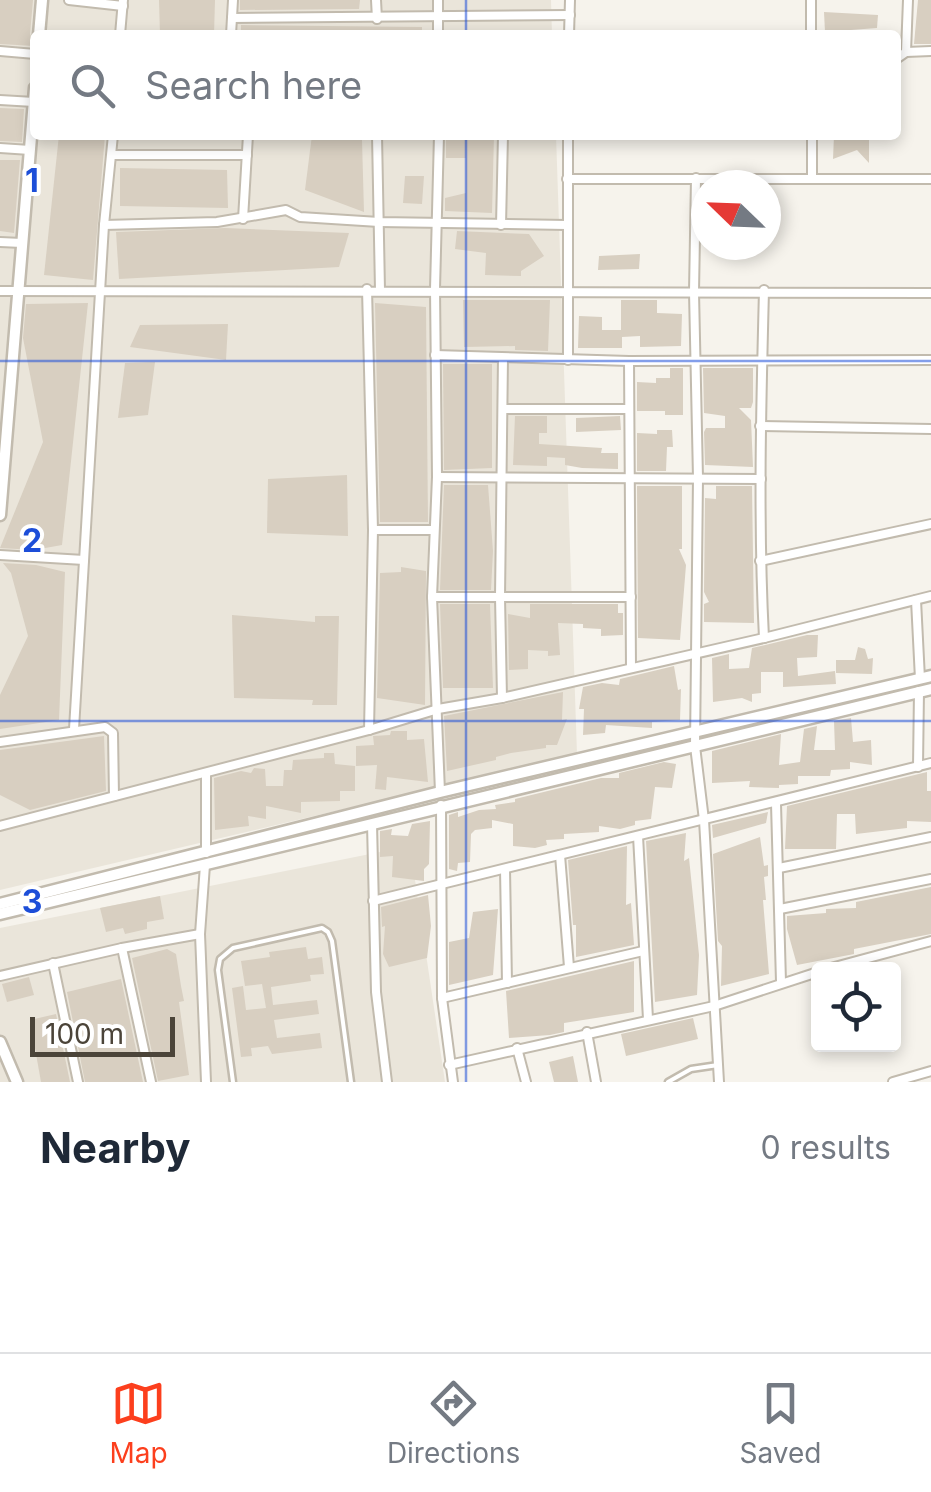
<!DOCTYPE html>
<style>
:root{--surface:#fff;--page:#f2f2f3;--text:#1f2937;--muted:#747a83;--line:#e0e1e3;--accent:#fc3f1d}
body{margin:0;font-family:Inter,sans-serif;background:var(--page);color:var(--text)}
.controls{position:absolute;right:30px;bottom:30px;display:grid;overflow:hidden;border-radius:10px;box-shadow:0 5px 15px #0003}
.controls button{width:90px;height:90px;display:grid;place-items:center;padding:0;border:0;border-bottom:2px solid var(--line);background:var(--surface);color:var(--text);font:50px sans-serif}
.compass{position:absolute;left:691px;top:170px;width:90px;height:90px;border-radius:50%;background:var(--surface);box-shadow:0 5px 15px #0003;rotate:293deg}
.scale{position:absolute;left:30px;bottom:25px;width:145px;box-sizing:border-box;padding-left:10px;border:5px solid #4b4439;border-top:0;font-size:28px;line-height:35px;white-space:nowrap;color:#4b4439;-webkit-text-stroke:8px #fff;paint-order:stroke}
.list{margin:0;padding:0;list-style:none}
h2{display:flex;justify-content:space-between;align-items:center;height:130px;margin:0;padding:0 40px;font-size:42px}
h2 small{font-size:32px;font-weight:400;color:var(--muted)}
.icon{flex:none;width:55px;height:55px;fill:none;stroke:currentColor;stroke-width:2;stroke-linecap:round;stroke-linejoin:round}
.map{position:relative;flex:none;width:931px;height:1082px;overflow:hidden}
.search{position:absolute;background:var(--surface);box-shadow:0 5px 15px #0003;left:30px;right:30px;top:30px;height:110px;display:flex;align-items:center;gap:25px;box-sizing:border-box;padding:0 35px;border-radius:10px;color:var(--muted);font-size:38px}
.sheet{height:270px;background:var(--surface)}
nav{display:flex;justify-content:space-around;align-items:center;box-sizing:border-box;height:140px;border-top:2px solid var(--line);background:var(--surface);font-size:28px;color:var(--muted)}
nav a{display:grid;justify-items:center;gap:5px}
nav .on{color:var(--accent)}
.map>svg:first-child{display:block}
</style>
<div class="map">
<svg width="931" height="1082" viewBox="0 0 931 1082">
<rect width="100%" height="100%" fill="#f6f3ec"/>
<g fill="#eae5da">
<polygon points="0,0 551,0 552,35 35,35 35,135 556,135 577,754 0,890"/>
<polygon points="410,846 445,1082 0,1082 0,928"/>
</g>
<g fill="#d8cfc1">
<polygon points="0,0 33,0 30,34 34,46 0,44"/>
<polygon points="159,0 215,0 214,35 160,35"/>
<polygon points="240,0 360,0 359,9 240,10"/>
<polygon points="918,0 931,0 931,44 914,44"/>
<polygon points="824,12 878,15 877,28 825,32"/>
<polygon points="241,25 422,27 422,35 241,35"/>
<polygon points="0,108 24,109 22,142 0,141"/>
<polygon points="59,135 105,135 93,280 44,275"/>
<polygon points="312,135 346,135 362,140 364,212 305,190"/>
<polygon points="446,135 494,135 492,213 445,211 445,198 466,193 466,158 446,158"/>
<polygon points="834,135 869,135 869,163 857,150 833,159"/>
<polygon points="0,160 20,160 14,233 0,231"/>
<polygon points="120,168 227,170 228,208 120,206"/>
<polygon points="405,176 424,176 422,204 403,203"/>
<polygon points="225,228 349,233 339,267 119,279 116,232"/>
<polygon points="457,231 529,234 544,256 521,271 521,276 485,275 486,253 455,249"/>
<polygon points="640,254 639,269 598,270 599,256"/>
<polygon points="463,300 550,300 548,351 515,350 515,346 464,347"/>
<polygon points="621,300 657,300 657,313 682,314 681,346 640,347 640,336 622,337 622,348 578,348 579,316 602,317 602,330 621,330"/>
<polygon points="88,303 62,545 34,550 0,548 43,442 23,338 26,304"/>
<polygon points="375,303 426,307 428,522 380,522"/>
<polygon points="228,324 226,360 130,347 140,325"/>
<polygon points="155,362 148,415 118,418 125,363"/>
<polygon points="443,364 492,364 492,468 444,470"/>
<polygon points="670,368 683,368 683,415 665,415 665,411 637,411 637,382 656,383 656,378 670,378"/>
<polygon points="703,368 753,368 753,402 751,408 739,408 751,420 753,467 705,465 704,432 706,428 725,428 725,416 704,413"/>
<polygon points="515,416 547,416 547,433 539,433 539,444 602,448 601,453 618,453 618,469 582,468 565,465 565,458 547,457 547,466 513,465"/>
<polygon points="620,416 621,430 576,432 576,418"/>
<polygon points="657,430 672,430 673,447 667,447 666,471 637,471 637,433 657,434"/>
<polygon points="347,475 348,536 267,533 268,479"/>
<polygon points="444,485 488,485 493,551 491,590 440,590"/>
<polygon points="637,486 682,486 682,549 679,549 686,565 680,640 638,638"/>
<polygon points="716,486 752,486 754,623 704,622 704,604 709,602 704,592 705,498 716,499"/>
<polygon points="3,563 36,565 65,572 59,720 0,729 0,695 28,636 11,573"/>
<polygon points="401,567 426,571 425,705 377,698 380,573 401,572"/>
<polygon points="440,604 490,604 493,688 443,688"/>
<polygon points="530,604 618,604 618,613 623,613 623,635 601,636 601,629 583,628 583,624 558,623 560,655 548,656 548,651 528,650 528,669 509,670 508,614 530,618"/>
<polygon points="232,615 315,622 315,616 339,616 337,705 312,705 313,700 234,698"/>
<polygon points="807,635 818,635 817,657 797,658 798,676 835,671 836,684 783,687 783,672 761,672 761,693 752,694 752,702 742,698 713,702 712,658 729,654 729,669 749,668 752,648"/>
<polygon points="858,647 865,649 868,659 873,658 872,674 836,673 836,660 855,660"/>
<polygon points="674,666 678,690 681,689 680,720 652,722 652,728 606,725 605,733 583,735 584,709 579,709 583,687 602,683 619,685 620,679"/>
<polygon points="563,692 562,720 567,719 557,745 546,745 546,748 511,753 496,757 496,760 447,771 444,716"/>
<polygon points="851,718 853,742 871,740 872,765 850,762 850,769 831,770 830,776 798,776 798,784 779,785 779,788 749,787 750,781 712,783 712,751 781,734 779,765 800,762 804,729 817,726 814,750 835,750 834,721"/>
<polygon points="391,731 407,731 407,740 424,739 428,782 387,777 386,790 375,789 377,765 356,766 356,746 374,745 373,736 390,735"/>
<polygon points="104,736 106,791 30,810 0,795 0,750"/>
<polygon points="324,753 334,753 335,764 355,766 355,791 340,791 340,801 301,802 301,813 266,806 266,819 248,816 249,826 215,830 214,778 241,771 251,773 254,768 265,769 266,786 283,786 284,770 292,770 293,760 324,758"/>
<polygon points="664,762 676,764 672,788 655,787 651,819 635,821 635,825 620,829 599,826 599,832 564,834 564,839 546,840 547,845 535,848 513,846 513,824 492,820 492,828 475,830 471,834 470,862 458,863 457,871 449,869 449,815 458,812 458,817 479,810 496,809 495,805 515,802 515,799 601,778 619,778 619,773"/>
<polygon points="927,772 927,791 931,791 931,822 907,821 907,828 856,834 855,814 837,814 836,849 785,849 787,806"/>
<polygon points="768,812 766,823 713,838 712,825"/>
<polygon points="430,821 429,864 424,869 424,881 392,877 393,856 380,857 380,831 392,829 391,835 408,836 412,824"/>
<polygon points="686,833 684,861 689,858 699,955 697,995 655,1002 646,841"/>
<polygon points="760,837 764,866 768,865 768,876 764,877 766,900 763,900 769,974 721,986 722,946 718,941 713,854"/>
<polygon points="627,846 626,905 631,903 634,945 576,957 576,925 573,925 568,860"/>
<polygon points="931,887 931,934 854,949 854,954 849,955 797,965 787,929 787,916 826,913 826,909 856,908 856,902"/>
<polygon points="428,895 431,926 427,958 389,967 383,954 385,926 382,927 381,907"/>
<polygon points="160,896 164,919 147,922 147,929 125,934 123,928 106,932 100,908"/>
<polygon points="498,909 493,975 449,985 449,942 469,938 473,912"/>
<polygon points="306,947 308,959 322,957 324,974 310,975 311,981 271,987 273,1005 317,1000 319,1014 274,1020 277,1038 320,1033 322,1048 272,1054 268,1046 251,1048 252,1056 241,1057 232,988 243,986 246,1010 266,1008 262,984 245,986 241,961 270,957 269,952"/>
<polygon points="167,949 176,954 181,986 184,1001 179,1002 189,1075 158,1081 132,958"/>
<polygon points="634,961 634,1012 564,1023 564,1032 550,1035 509,1038 506,991"/>
<polygon points="29,977 34,995 7,1002 2,984"/>
<polygon points="121,979 143,1082 85,1082 67,992"/>
<polygon points="56,1014 70,1082 41,1082 30,1020"/>
<polygon points="693,1018 698,1039 626,1056 621,1034"/>
<polygon points="573,1056 578,1082 554,1082 549,1062"/>
</g>
<g fill="none" stroke-linecap="round" stroke-linejoin="round">
<defs>
<g id="service">
<polyline points="233,1082 218,970 220,959 233,948 322,928 328,932 332,941 351,1082"/>
<polyline points="668,1082 691,1069 718,1065"/>
</g>
<g id="minor">
<polyline points="69,0 123,6"/>
<polyline points="376,0 377,19"/>
<polyline points="438,0 438,35"/>
<polyline points="811,0 811,35"/>
<polyline points="232,18 570,15"/>
<polyline points="120,35 123,0"/>
<polyline points="231,35 233,0"/>
<polyline points="569,35 570,0"/>
<polyline points="0,51 35,54"/>
<polyline points="906,52 908,0"/>
<polyline points="896,59 906,52 931,51"/>
<polyline points="0,100 34,102"/>
<polyline points="377,135 380,290"/>
<polyline points="439,135 435,289 437,477 432,597 440,792"/>
<polyline points="568,135 568,360"/>
<polyline points="812,135 812,179"/>
<polyline points="0,148 30,150"/>
<polyline points="112,155 247,155"/>
<polyline points="696,178 694,292 698,478 695,746 704,820 719,1082"/>
<polyline points="567,179 931,179"/>
<polyline points="243,219 248,135"/>
<polyline points="104,225 217,222 286,210 300,217 379,222 567,225"/>
<polyline points="501,225 503,135"/>
<polyline points="0,242 22,243"/>
<polyline points="367,289 373,530 369,730"/>
<polyline points="0,291 931,293"/>
<polyline points="435,355 629,361 931,360"/>
<polyline points="629,361 631,668"/>
<polyline points="504,409 629,409"/>
<polyline points="760,426 931,429"/>
<polyline points="437,477 761,479"/>
<polyline points="373,530 433,530"/>
<polyline points="0,555 84,560"/>
<polyline points="760,561 931,524"/>
<polyline points="432,597 631,597"/>
<polyline points="916,600 920,679"/>
<path d="M764,638C758,522 761,406 764,290"/>
<polyline points="502,698 500,597 503,358"/>
<polyline points="74,729 104,225 113,135"/>
<polyline points="0,742 105,727 113,733 114,796"/>
<polyline points="918,767 919,691"/>
<polyline points="776,804 781,982"/>
<polyline points="441,805 442,998 453,1082"/>
<polyline points="372,824 376,992 387,1082"/>
<polyline points="0,826 369,730 438,709 502,698 764,638 931,596"/>
<polyline points="638,836 648,1019"/>
<polyline points="206,853 206,774"/>
<polyline points="560,855 569,967"/>
<polyline points="205,865 200,934 206,1082"/>
<polyline points="779,868 931,837"/>
<polyline points="505,869 507,983"/>
<polyline points="373,901 931,763"/>
<polyline points="780,909 931,879"/>
<polyline points="122,948 151,1082"/>
<polyline points="53,963 78,1082"/>
<polyline points="827,969 931,941"/>
<polyline points="0,976 122,948 200,934"/>
<polyline points="442,998 643,951"/>
<polyline points="587,1032 596,1082"/>
<polyline points="517,1048 526,1082"/>
<polyline points="449,1065 714,1006 818,972"/>
<polyline points="893,1082 931,1071"/>
</g>
<g id="tertiary">
<polyline points="39,35 42,0"/>
<polyline points="0,515 35,88"/>
<polyline points="0,904 440,792 931,676"/>
<polyline points="0,914 931,689"/>
<polyline points="0,1042 17,1082"/>
</g>
</defs>
<use href="#service" stroke="#c2bbae" stroke-width="9"/>
<use href="#minor" stroke="#c2bbae" stroke-width="12"/>
<use href="#tertiary" stroke="#c2bbae" stroke-width="15"/>
<use href="#service" stroke="#fff" stroke-width="4"/>
<use href="#minor" stroke="#fff" stroke-width="8"/>
<use href="#tertiary" stroke="#fff" stroke-width="10"/>
</g>
<path fill="none" stroke="#1d4ed8" stroke-width="2.5" stroke-opacity="0.55" d="M466,0V35M466,135V1082M0,361H931M0,721H931"/>
<g font-size="32" text-anchor="middle" font-weight="bold" fill="#1d4ed8" stroke="#fff" stroke-width="8" stroke-linejoin="round" paint-order="stroke">
<text x="32" y="192">1</text>
<text x="32" y="552">2</text>
<text x="32" y="913">3</text>
</g>
</svg>
<div class="controls">
<button><svg class="icon" aria-label="locate" viewBox="0 0 24 24"><circle cx="12" cy="12" r="6"/><path d="M12 2v4M12 18v4M2 12h4M18 12h4"/></svg></button>
</div>
<svg class="compass" viewBox="-18 -18 36 36"><path d="M0-13l5 13h-10z" fill="#e53935"/><path d="M0 13l5-13h-10z" fill="#747a83"/></svg>
<div class="scale">100 m</div>
<div class="search"><svg class="icon" aria-label="search" viewBox="0 0 24 24"><circle cx="10" cy="10" r="6"/><path d="M15 15l6 6"/></svg>Search here</div>
</div>
<section class="sheet">
<h2>Nearby<small>0 results</small></h2>
<ul class="list">
</ul>
</section>
<nav>
<a class="on"><svg class="icon" aria-label="map" viewBox="0 0 24 24"><path d="M3 6l6-2 6 2 6-2v14l-6 2-6-2-6 2zM9 4v14M15 6v14"/></svg>Map</a>
<a><svg class="icon" aria-label="directions" viewBox="0 0 24 24"><path d="M12 3l9 9-9 9-9-9zM9 14v-3h6M13 9l2 2-2 2"/></svg>Directions</a>
<a><svg class="icon" aria-label="saved" viewBox="0 0 24 24"><path d="M7 4h10v16l-5-4-5 4z"/></svg>Saved</a>
</nav>
